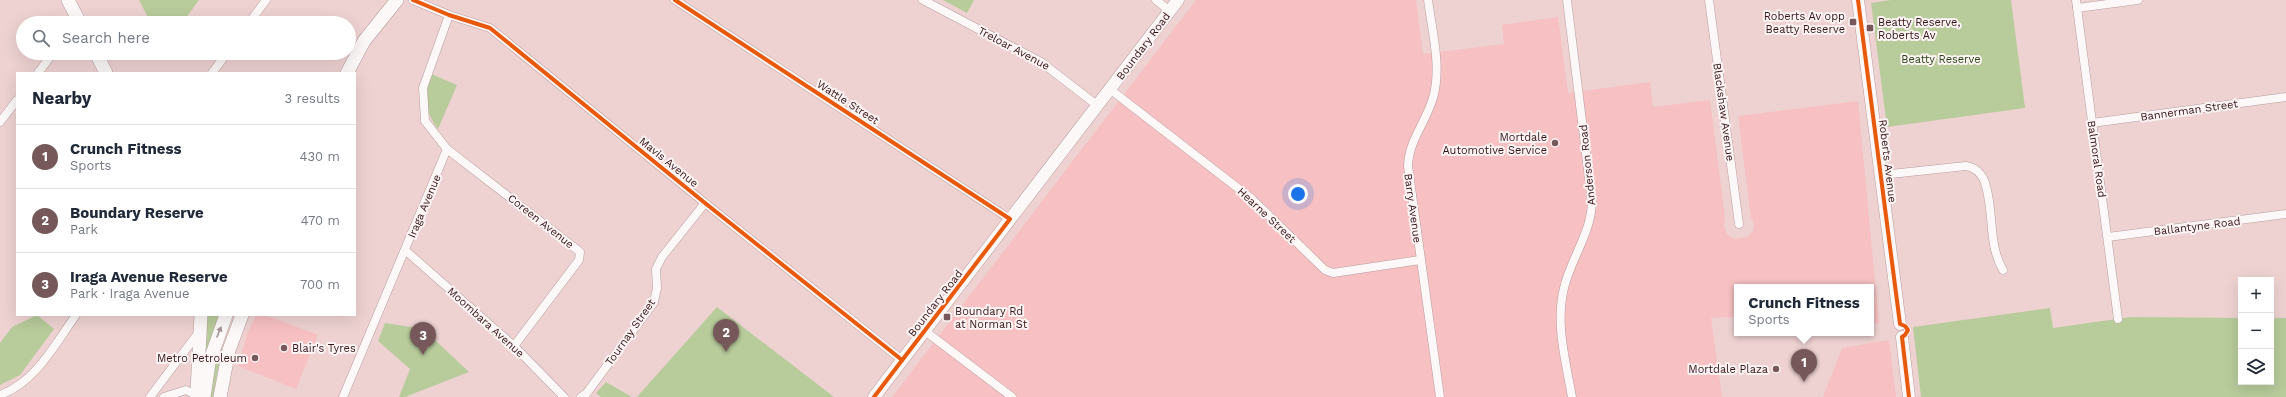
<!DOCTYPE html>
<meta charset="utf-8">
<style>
:root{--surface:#fff;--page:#f6f6f7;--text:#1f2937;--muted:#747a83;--line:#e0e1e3;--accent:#76585a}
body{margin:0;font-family:"Work Sans",sans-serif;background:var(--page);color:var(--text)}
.controls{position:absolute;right:12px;bottom:12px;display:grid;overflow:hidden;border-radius:0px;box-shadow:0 4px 16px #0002}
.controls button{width:36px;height:36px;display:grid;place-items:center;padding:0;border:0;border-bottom:1px solid var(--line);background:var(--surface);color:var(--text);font:20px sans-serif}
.you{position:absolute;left:1298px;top:194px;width:14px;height:14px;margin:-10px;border:3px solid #fff;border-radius:50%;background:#1a73e8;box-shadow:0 0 0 6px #1a73e833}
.badge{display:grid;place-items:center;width:26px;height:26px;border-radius:50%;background:var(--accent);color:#fff;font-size:13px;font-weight:700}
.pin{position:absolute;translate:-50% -33px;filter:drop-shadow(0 1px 2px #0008)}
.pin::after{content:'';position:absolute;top:21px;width:14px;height:12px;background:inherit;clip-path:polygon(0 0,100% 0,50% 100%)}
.popup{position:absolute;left:1734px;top:284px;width:140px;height:52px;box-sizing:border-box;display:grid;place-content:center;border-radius:0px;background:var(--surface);filter:drop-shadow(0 1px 3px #0005);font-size:13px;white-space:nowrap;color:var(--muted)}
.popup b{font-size:15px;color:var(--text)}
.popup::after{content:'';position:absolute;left:50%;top:100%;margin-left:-8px;border:8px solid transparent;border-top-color:var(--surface)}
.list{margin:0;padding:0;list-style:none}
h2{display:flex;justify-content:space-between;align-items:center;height:52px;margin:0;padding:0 16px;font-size:17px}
h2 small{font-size:13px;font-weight:400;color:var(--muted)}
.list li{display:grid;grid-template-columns:26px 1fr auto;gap:12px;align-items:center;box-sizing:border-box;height:64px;padding:0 16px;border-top:1px solid var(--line)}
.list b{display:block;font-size:15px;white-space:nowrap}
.list p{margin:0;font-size:13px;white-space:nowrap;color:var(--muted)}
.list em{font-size:13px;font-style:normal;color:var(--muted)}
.icon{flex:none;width:22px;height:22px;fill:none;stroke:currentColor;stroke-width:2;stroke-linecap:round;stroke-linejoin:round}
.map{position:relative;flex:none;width:2286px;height:397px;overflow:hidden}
.search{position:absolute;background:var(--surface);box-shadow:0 4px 16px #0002;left:16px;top:16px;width:340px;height:44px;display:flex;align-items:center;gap:10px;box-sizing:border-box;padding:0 14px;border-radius:22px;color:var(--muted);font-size:15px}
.panel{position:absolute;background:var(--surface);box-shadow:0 4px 16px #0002;left:16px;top:72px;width:340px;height:244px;border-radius:0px}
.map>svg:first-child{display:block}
</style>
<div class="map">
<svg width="2286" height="397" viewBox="0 0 2286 397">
<rect width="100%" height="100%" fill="#eed2d2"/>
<g fill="#f7c0c2">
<polygon points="1196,0 1416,0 1423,54 1504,44 1502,25 1558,17 1568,93 1650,82 1653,107 1710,100 1725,217 1724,226 1727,234 1734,239 1748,237 1753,231 1754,223 1751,218 1738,116 1858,101 1879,323 1871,324 1871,287 1737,287 1737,317 1711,318 1722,397 892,397"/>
<polygon points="256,315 265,315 318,335 296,389 238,366 247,334"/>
<polygon points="1889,340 1896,397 1823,397 1842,348"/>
</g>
<g fill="#b8cb9b">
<polygon points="139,0 199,0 182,23 151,23"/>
<polygon points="943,0 974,0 967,13"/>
<polygon points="1891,0 2011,0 2025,108 1887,127 1871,3"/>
<path d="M431,74L457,85L438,129C424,112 425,94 431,74Z"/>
<polygon points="717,307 834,397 637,397"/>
<polygon points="2050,308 2053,328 2131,317 2241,318 2241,382 2271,382 2271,318 2286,318 2286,397 1921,397 1913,327"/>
<polygon points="37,315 54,329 20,375 0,385 0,343 12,327"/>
<polygon points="204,315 220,315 207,349 204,349"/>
<polygon points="385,323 423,329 469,372 405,397 399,397 410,369 378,341"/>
<polygon points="226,325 213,397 208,397 211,373"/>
<polygon points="606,382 632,397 601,397 596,393"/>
</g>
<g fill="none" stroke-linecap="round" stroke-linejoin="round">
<defs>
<g id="street">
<polyline points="413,0 449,15 490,28 705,203 902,360"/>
<polyline points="675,0 1010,219"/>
<polyline points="923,0 1041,62 1098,106"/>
<polyline points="1156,0 1170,11"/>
<path d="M1428,0C1432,31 1442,67 1433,98C1426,122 1409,140 1408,166L1440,397"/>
<path d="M1567,0L1592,202C1591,234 1571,258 1564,288C1555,324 1566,362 1572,397"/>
<polyline points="1709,0 1739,224"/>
<polyline points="2076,0 2118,319"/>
<polyline points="2077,8 2138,0"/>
<polyline points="249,23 266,0"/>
<polyline points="38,73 53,53"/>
<polyline points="212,73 227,53"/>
<polyline points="1111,90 1252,199 1325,270 1333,273 1420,260"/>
<polyline points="0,122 17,100"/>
<polyline points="2092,123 2286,97"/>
<polyline points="447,149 580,252 579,260 514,346"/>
<path d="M1881,175L1966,166C1974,167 1980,172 1984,180C1995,209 1987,243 2003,270"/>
<polyline points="2108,237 2286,214"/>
<polyline points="405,250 514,346 564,397"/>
<polyline points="925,331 1012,397"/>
<path d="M0,395C36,382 55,344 76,315"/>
<polyline points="150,397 199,332"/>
<polyline points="164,397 186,390 196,395"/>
<polyline points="343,397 447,149 425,121 423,88 449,15"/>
<polyline points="581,397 586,394 654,302 657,288 656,269 662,257 705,203"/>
</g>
<g id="secondary">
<polyline points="1858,0 1900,324"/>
<polyline points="1902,337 1909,397"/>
<polyline points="874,397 1178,0"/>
</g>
<g id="primary">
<polyline points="68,0 80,23"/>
<polyline points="96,53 106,73"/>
<polyline points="347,73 364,41 397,0"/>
<polyline points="197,391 201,315"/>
<polyline points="204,397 209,363 226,315"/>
<polyline points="220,397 229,350 242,315"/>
</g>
</defs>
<use href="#street" stroke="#b89d9e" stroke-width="9"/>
<use href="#secondary" stroke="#b89d9e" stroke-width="13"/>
<use href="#primary" stroke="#b89d9e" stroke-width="14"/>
<use href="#street" stroke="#fcf8f8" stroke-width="8"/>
<use href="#secondary" stroke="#fcf8f8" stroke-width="12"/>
<use href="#primary" stroke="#fcf8f8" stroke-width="13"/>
<defs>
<g id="cycleway">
<polyline points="413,0 449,15 490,28 705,203 902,360"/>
<polyline points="675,0 1010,219 874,397"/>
<polyline points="1858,0 1900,324 1905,326 1908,330 1905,335 1902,337 1909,397"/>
</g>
</defs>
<use href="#cycleway" stroke="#fcf3f3" stroke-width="6"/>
<use href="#cycleway" stroke="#e8590c" stroke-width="4"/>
</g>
<defs><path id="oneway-solid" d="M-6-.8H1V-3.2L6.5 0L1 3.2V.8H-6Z"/></defs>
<use fill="#a39294" href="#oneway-solid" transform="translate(219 332) rotate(-68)"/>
<g fill="#76585a" stroke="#fcf3f3" stroke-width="1.5">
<rect x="1849" y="18" width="8" height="8" rx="2"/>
<rect x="1866" y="24" width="8" height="8" rx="2"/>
<circle cx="1555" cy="143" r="4"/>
<rect x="943" y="313" width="8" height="8" rx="2"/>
<circle cx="284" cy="348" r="4"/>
<circle cx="255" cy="358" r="4"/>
<circle cx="1776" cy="369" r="4"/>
</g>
<g text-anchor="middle" stroke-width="4" stroke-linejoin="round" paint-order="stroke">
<g font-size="11" fill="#361619" stroke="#fcf3f3" text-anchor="end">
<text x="1845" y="20">Roberts Av opp<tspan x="1845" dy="13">Beatty Reserve</tspan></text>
<text x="1878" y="26" text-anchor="start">Beatty Reserve,<tspan x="1878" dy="13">Roberts Av</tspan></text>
<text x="1547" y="141">Mortdale<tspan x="1547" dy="13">Automotive Service</tspan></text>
<text x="955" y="315" text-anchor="start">Boundary Rd<tspan x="955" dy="13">at Norman St</tspan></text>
<text x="292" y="352" text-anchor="start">Blair's Tyres</text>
<text x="247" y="362">Metro Petroleum</text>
<text x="1768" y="373">Mortdale Plaza</text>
</g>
<g font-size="11" fill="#361619" stroke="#fcf3f3">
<text transform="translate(1143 46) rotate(-53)" y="4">Boundary Road</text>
<text transform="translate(1014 48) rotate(28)" y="4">Treloar Avenue</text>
<text transform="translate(848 102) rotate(33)" y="4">Wattle Street</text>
<text transform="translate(2189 110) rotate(-8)" y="4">Bannerman Street</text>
<text transform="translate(1724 112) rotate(82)" y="4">Blackshaw Avenue</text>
<text transform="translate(2097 159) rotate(82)" y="4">Balmoral Road</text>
<text transform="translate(1888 161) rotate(83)" y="4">Roberts Avenue</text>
<text transform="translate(669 162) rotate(39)" y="4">Mavis Avenue</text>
<text transform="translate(1587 165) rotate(-96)" y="4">Anderson Road</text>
<text transform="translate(424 206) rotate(-67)" y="4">Iraga Avenue</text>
<text transform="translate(1413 208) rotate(82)" y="4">Barry Avenue</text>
<text transform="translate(1267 215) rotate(43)" y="4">Hearne Street</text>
<text transform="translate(541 221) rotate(38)" y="4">Coreen Avenue</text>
<text transform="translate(2197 226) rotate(-7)" y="4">Ballantyne Road</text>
<text transform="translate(935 303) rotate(-52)" y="4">Boundary Road</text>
<text transform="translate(486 322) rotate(42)" y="4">Moombara Avenue</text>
<text transform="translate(630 332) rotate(-55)" y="4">Tournay Street</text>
</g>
<g font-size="11" fill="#284618" stroke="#fcf3f3">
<text x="1941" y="63">Beatty Reserve</text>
</g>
</g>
</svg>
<div class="controls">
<button>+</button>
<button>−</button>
<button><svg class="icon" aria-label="layers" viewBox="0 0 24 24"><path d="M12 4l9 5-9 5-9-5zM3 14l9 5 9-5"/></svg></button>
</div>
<div class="you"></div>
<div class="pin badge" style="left:1804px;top:382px">1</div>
<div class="popup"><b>Crunch Fitness</b>Sports</div>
<div class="pin badge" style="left:726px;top:352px">2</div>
<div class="pin badge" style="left:423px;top:355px">3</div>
<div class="search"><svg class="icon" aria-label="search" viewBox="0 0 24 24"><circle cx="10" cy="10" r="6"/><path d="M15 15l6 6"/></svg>Search here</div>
<section class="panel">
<h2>Nearby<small>3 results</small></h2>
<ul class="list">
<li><span class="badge">1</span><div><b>Crunch Fitness</b><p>Sports</p></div><em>430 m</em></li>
<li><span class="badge">2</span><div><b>Boundary Reserve</b><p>Park</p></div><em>470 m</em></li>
<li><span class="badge">3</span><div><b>Iraga Avenue Reserve</b><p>Park · Iraga Avenue</p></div><em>700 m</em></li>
</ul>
</section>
</div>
